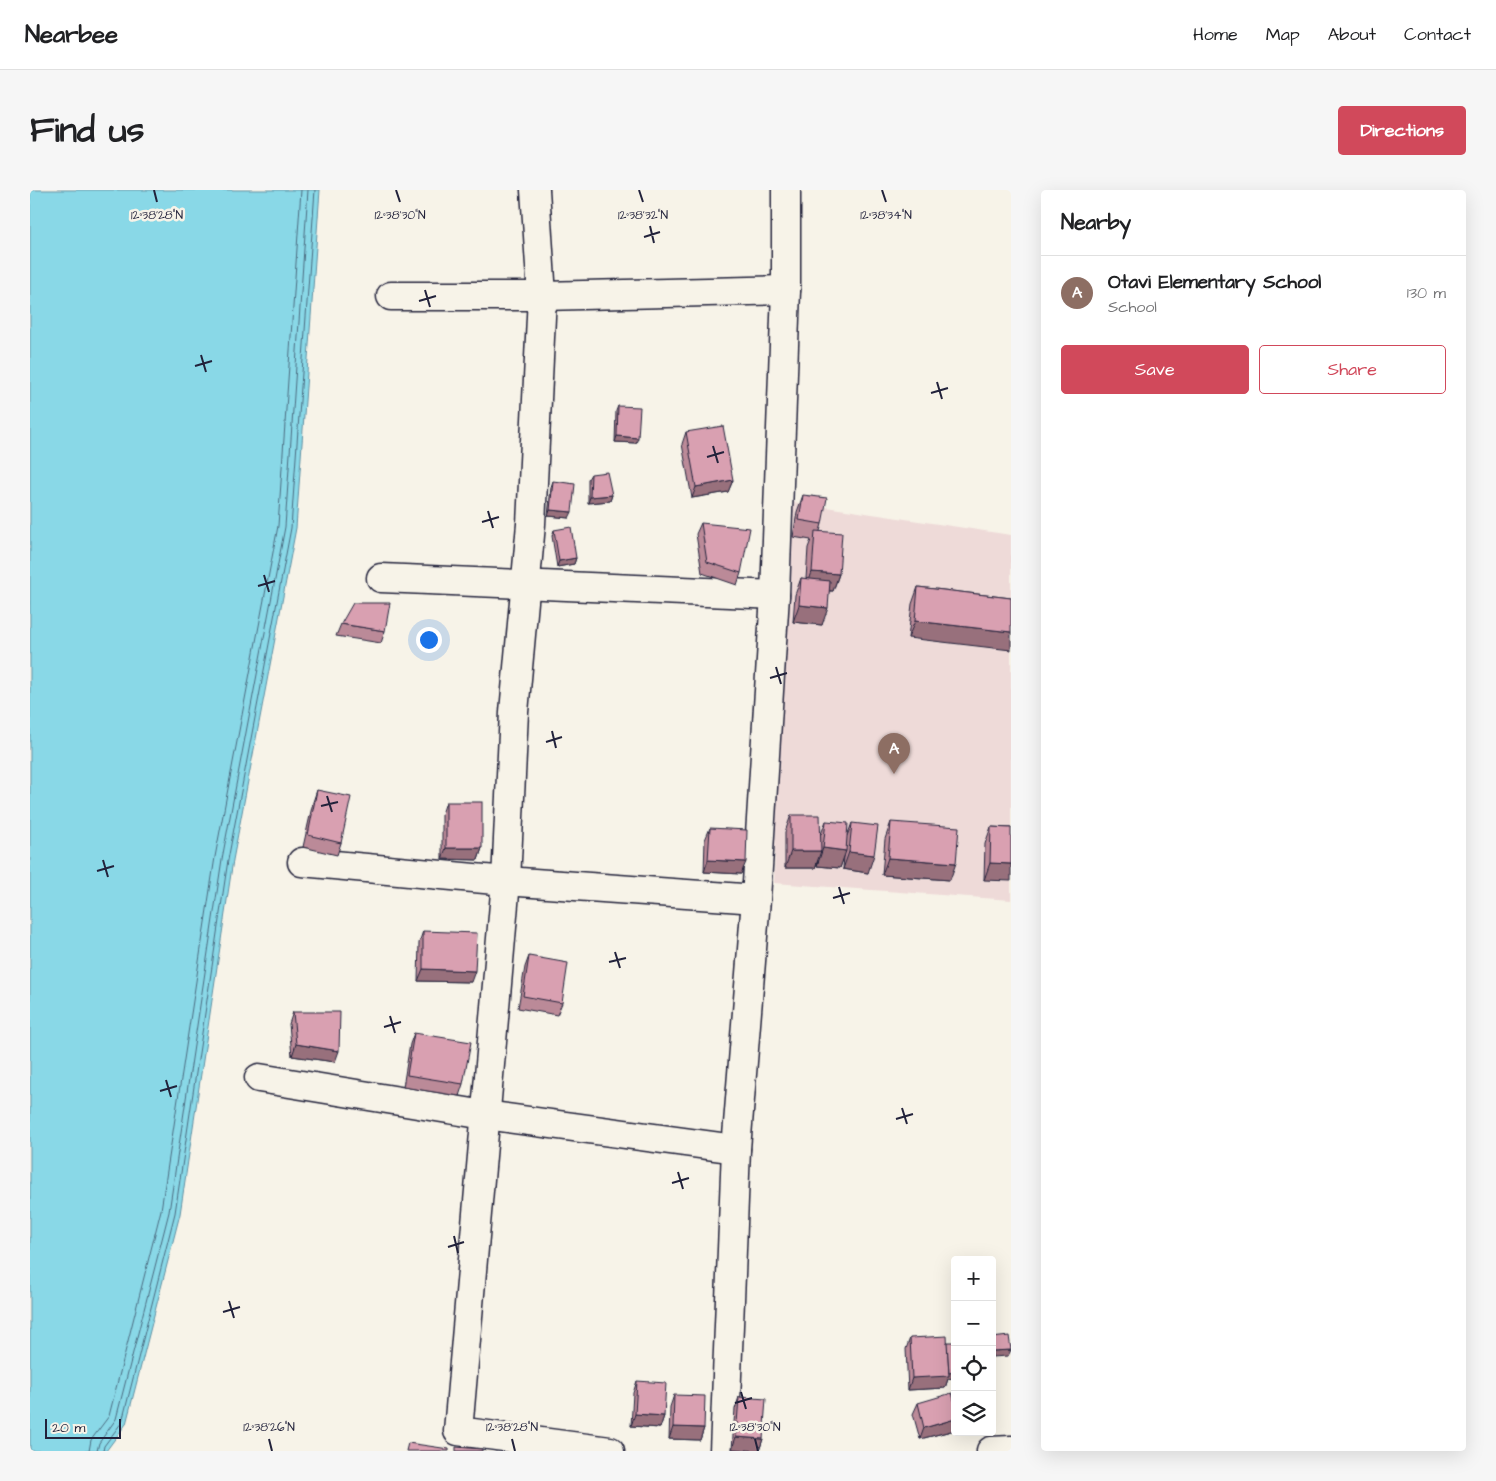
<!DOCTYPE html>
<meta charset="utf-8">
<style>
:root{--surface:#fff;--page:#f6f6f6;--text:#202124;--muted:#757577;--line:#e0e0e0;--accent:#d1495b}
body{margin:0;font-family:"Architects Daughter",sans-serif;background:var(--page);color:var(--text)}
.controls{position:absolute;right:15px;bottom:15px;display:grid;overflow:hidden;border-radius:5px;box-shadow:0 5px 20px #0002}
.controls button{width:45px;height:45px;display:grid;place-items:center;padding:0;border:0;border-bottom:1px solid var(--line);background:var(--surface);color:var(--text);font:25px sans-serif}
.scale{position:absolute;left:15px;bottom:12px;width:76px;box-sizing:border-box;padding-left:5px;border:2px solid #22223b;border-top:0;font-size:14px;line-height:18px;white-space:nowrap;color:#22223b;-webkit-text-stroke:4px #f7f3e8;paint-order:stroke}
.you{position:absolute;left:398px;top:449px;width:18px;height:18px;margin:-12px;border:4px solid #fff;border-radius:50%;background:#1a73e8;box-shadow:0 0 0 8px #1a73e833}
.badge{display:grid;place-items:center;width:32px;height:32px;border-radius:50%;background:var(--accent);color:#fff;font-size:16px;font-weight:700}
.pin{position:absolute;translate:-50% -41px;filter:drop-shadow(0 1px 2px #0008)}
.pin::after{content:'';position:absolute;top:26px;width:18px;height:15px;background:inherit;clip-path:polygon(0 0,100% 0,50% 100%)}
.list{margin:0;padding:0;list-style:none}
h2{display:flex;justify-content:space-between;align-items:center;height:65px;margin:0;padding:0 20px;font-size:21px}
h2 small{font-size:16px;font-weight:400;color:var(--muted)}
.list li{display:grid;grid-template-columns:32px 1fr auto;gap:15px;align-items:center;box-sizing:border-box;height:75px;padding:0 20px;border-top:1px solid var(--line)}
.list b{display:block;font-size:19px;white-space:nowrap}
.list p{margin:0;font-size:16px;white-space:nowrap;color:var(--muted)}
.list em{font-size:16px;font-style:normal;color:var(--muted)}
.actions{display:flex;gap:10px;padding:15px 20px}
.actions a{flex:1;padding:11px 0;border:1px solid var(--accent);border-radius:5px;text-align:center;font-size:18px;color:var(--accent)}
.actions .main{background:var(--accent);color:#fff}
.icon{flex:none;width:28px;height:28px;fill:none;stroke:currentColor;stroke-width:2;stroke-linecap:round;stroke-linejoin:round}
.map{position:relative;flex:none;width:981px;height:1261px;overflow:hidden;border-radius:5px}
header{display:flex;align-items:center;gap:30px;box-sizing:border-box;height:70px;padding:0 25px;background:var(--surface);border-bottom:1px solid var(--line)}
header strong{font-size:24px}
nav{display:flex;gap:28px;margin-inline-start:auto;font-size:18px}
.intro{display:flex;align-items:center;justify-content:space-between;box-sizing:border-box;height:120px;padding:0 30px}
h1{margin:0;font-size:35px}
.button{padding:12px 22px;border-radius:5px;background:var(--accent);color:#fff;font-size:18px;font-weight:700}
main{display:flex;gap:30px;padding:0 30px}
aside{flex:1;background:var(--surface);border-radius:5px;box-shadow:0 5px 20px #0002}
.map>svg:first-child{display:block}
</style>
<header>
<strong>Nearbee</strong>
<nav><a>Home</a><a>Map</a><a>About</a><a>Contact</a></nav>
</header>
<div class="intro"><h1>Find us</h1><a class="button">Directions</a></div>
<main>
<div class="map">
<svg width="981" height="1261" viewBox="0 0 981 1261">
<rect width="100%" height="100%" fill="#f7f3e8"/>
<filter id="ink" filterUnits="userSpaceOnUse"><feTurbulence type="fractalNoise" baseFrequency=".02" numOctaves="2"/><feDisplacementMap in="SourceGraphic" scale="10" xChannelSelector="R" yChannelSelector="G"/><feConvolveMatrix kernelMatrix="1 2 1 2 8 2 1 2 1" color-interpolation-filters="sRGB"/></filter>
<g filter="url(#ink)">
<polygon fill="#eedad8" points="756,311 981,345 981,710 744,693"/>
<polygon fill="#89d8e7" stroke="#608fa2" points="0,0 290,0 266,338 203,670 150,1024 96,1234 76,1261 0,1261"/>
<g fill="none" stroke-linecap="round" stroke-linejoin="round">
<g stroke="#4b6b80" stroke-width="1">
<polyline points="59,1261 61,1250 79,1226 131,1020 185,667 248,336 271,0"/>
<polyline points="67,1261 69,1253 86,1229 139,1022 192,669 255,337 278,0"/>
<polyline points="73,1261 74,1256 92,1232 145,1023 198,670 261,338 285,0"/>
</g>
<defs>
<g id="minor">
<polyline points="505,0 512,106 501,334 484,522 476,691 428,1241 580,1261"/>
<polyline points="361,106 512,106 756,100"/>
<polyline points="351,388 745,405"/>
<polyline points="272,672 476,691 726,709"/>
<polyline points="229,888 455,925 706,959"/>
<polyline points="694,1261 706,959 726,709 745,405 756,100 756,0"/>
<polyline points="961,1261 981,1260"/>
</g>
</defs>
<use href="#minor" stroke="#22223b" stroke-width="31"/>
<use href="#minor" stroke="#f7f3e8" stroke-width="28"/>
</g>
<g fill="#bb8a98" stroke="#22223b">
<polygon points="588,216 606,253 585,252 586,221"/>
<polygon points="656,242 703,290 698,302 662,308 652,254"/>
<polygon points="561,284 582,305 580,311 558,313 558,289"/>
<polygon points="523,291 539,328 518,326 521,297"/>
<polygon points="773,305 792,334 790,341 809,384 803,401 799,401 792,435 763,432 765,405 771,388 776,389 778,358 781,350 763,347 767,322"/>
<polygon points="671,333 711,383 707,395 672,383 666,344"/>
<polygon points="524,340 546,368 544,374 527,377 522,346"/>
<polygon points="888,397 981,408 878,448 882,414"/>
<polygon points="311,434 355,441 351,453 306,446"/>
<polygon points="287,600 311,653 307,665 273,657 283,612"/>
<polygon points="416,612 452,658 448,670 412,669 412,624"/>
<polygon points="761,625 791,644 796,631 817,646 822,633 838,683 813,679 814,666 810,678 787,676 788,670 785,678 755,678 755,642"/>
<polygon points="861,632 920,690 852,685 855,649"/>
<polygon points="961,637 981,638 954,690 955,654"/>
<polygon points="680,638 711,684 674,682 675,650"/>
<polygon points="393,741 441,792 388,791 389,753"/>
<polygon points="499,766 532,813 527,825 488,818 495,777"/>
<polygon points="263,822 305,872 262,866 259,834"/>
<polygon points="384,843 433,894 429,906 373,897 380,854"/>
<polygon points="880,1148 923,1188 918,1189 915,1198 878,1200 876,1159"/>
<polygon points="607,1191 634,1226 630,1238 601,1236 603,1203"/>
<polygon points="644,1205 674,1238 670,1250 639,1249 640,1217"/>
<polygon points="709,1207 733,1249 729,1261 702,1259 705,1219"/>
<polygon points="888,1213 925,1240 890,1249 883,1224"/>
</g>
<g fill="#98707c" stroke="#22223b">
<polygon points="587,246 608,248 606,253 585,252"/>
<polygon points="703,290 698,302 662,308 666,297"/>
<polygon points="582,305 580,311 558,313 560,307"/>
<polygon points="520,320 542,322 539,328 518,326"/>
<polygon points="546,368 544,374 527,377 529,371"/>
<polygon points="782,382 809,384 803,401 776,399"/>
<polygon points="769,415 798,418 792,435 763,432"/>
<polygon points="885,431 981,442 981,460 878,448"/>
<polygon points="416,658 452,658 448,670 412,669"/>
<polygon points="793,658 816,661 810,678 787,676"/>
<polygon points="761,661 791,661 785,678 755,678"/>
<polygon points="819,662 844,665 838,683 813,679"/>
<polygon points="858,668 926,673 920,690 852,685"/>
<polygon points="678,670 716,672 711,684 674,682"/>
<polygon points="960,673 981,674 981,691 954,690"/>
<polygon points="393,779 445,781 441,792 388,791"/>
<polygon points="266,854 309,861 305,872 262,866"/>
<polygon points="981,1160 978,1166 962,1167 962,1161"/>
<polygon points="925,1182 923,1188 918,1189 915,1198 878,1200 882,1188 916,1183"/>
<polygon points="605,1224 634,1226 630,1238 601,1236"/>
<polygon points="925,1229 925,1240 890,1249 894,1238"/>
<polygon points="643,1237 674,1238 670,1250 639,1249"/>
<polygon points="706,1247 733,1249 729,1261 702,1259"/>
</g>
<g fill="#d9a0b1" stroke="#22223b">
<polygon points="588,216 610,217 608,248 587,246"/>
<polygon points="693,236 703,290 666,297 656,242"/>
<polygon points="577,282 582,305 560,307 561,284"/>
<polygon points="523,291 545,294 542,322 520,320"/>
<polygon points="773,305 797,308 792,334 769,330"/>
<polygon points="671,333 720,338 711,383 677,372"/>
<polygon points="541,337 546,368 529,371 524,340"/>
<polygon points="785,341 812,343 809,384 782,382"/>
<polygon points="771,388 800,391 798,418 769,415"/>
<polygon points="888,397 981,408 981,442 885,431"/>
<polygon points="323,413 360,413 355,441 311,434"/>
<polygon points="287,600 321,607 311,653 278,645"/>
<rect x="416" y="612" width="36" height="46"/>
<polygon points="761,625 790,625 791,661 761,661"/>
<polygon points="796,631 818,633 816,661 793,658"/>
<polygon points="861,632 929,637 926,673 858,668"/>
<polygon points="822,633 848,636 844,665 819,662"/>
<polygon points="961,637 981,638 981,674 960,673"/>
<polygon points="680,638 717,640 716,672 678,670"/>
<polygon points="393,741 447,743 445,781 393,779"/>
<polygon points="499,766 538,773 532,813 493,806"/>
<polygon points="263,822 310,822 309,861 266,854"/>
<polygon points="384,843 441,852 433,894 377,885"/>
<polygon points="917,1146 919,1186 882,1188 880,1148"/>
<polygon points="979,1146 981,1160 962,1161 962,1148"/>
<polygon points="917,1152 924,1152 925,1182 919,1183"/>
<polygon points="607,1191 636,1193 634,1226 605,1224"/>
<polygon points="922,1203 925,1213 925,1229 894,1238 888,1213"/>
<polygon points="644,1205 675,1206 674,1238 643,1237"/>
<polygon points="709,1207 736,1209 733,1249 706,1247"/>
<polygon points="378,1253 419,1259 419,1261 376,1261"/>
<polygon points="426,1257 452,1259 452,1261 426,1261"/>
</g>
</g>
<path fill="none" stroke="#22223b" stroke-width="2" d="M124,0L127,12M366,0L370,12M609,0L613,12M852,0L856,12M620,36L624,53M614,47L630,42M395,100L400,117M389,111L406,106M171,165L176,182M165,176L182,171M907,192L912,209M901,203L918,198M683,256L688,273M677,267L694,262M458,321L463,338M452,332L469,327M234,385L239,402M228,396L245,391M746,477L751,494M740,488L757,483M522,541L526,558M516,552L532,547M297,606L302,622M291,616L308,612M73,670L78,687M67,681L84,676M809,697L814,714M803,708L820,703M585,762L590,778M579,772L596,768M360,826L365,843M354,837L371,832M136,890L141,907M130,901L147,896M872,918L877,934M866,929L883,924M648,982L653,999M642,993L659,988M424,1046L428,1063M418,1057L434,1052M199,1111L204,1128M193,1122L210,1117M711,1202L716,1219M705,1213L722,1208M239,1249L242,1261M482,1249L485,1261M725,1249L728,1261"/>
<g font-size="12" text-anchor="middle" fill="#22223b" stroke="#f7f3e8" stroke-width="5" stroke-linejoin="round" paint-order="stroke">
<text x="127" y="29">12°38'28"N</text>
<text x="370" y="29">12°38'30"N</text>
<text x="613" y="29">12°38'32"N</text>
<text x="856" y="29">12°38'34"N</text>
<text x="239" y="1241">12°38'26"N</text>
<text x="482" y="1241">12°38'28"N</text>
<text x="725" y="1241">12°38'30"N</text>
</g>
</svg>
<div class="controls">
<button>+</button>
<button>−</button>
<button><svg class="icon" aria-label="locate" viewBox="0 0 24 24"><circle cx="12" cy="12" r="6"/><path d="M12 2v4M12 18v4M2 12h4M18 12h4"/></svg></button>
<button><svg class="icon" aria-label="layers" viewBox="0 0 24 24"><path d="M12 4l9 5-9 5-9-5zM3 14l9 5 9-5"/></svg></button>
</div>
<div class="scale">20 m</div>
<div class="you"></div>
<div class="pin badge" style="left:864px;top:584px;background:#8d6e63">A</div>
</div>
<aside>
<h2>Nearby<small></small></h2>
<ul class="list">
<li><span class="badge" style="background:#8d6e63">A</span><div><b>Otavi Elementary School</b><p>School</p></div><em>130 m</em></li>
</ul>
<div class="actions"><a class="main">Save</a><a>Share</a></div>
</aside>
</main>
